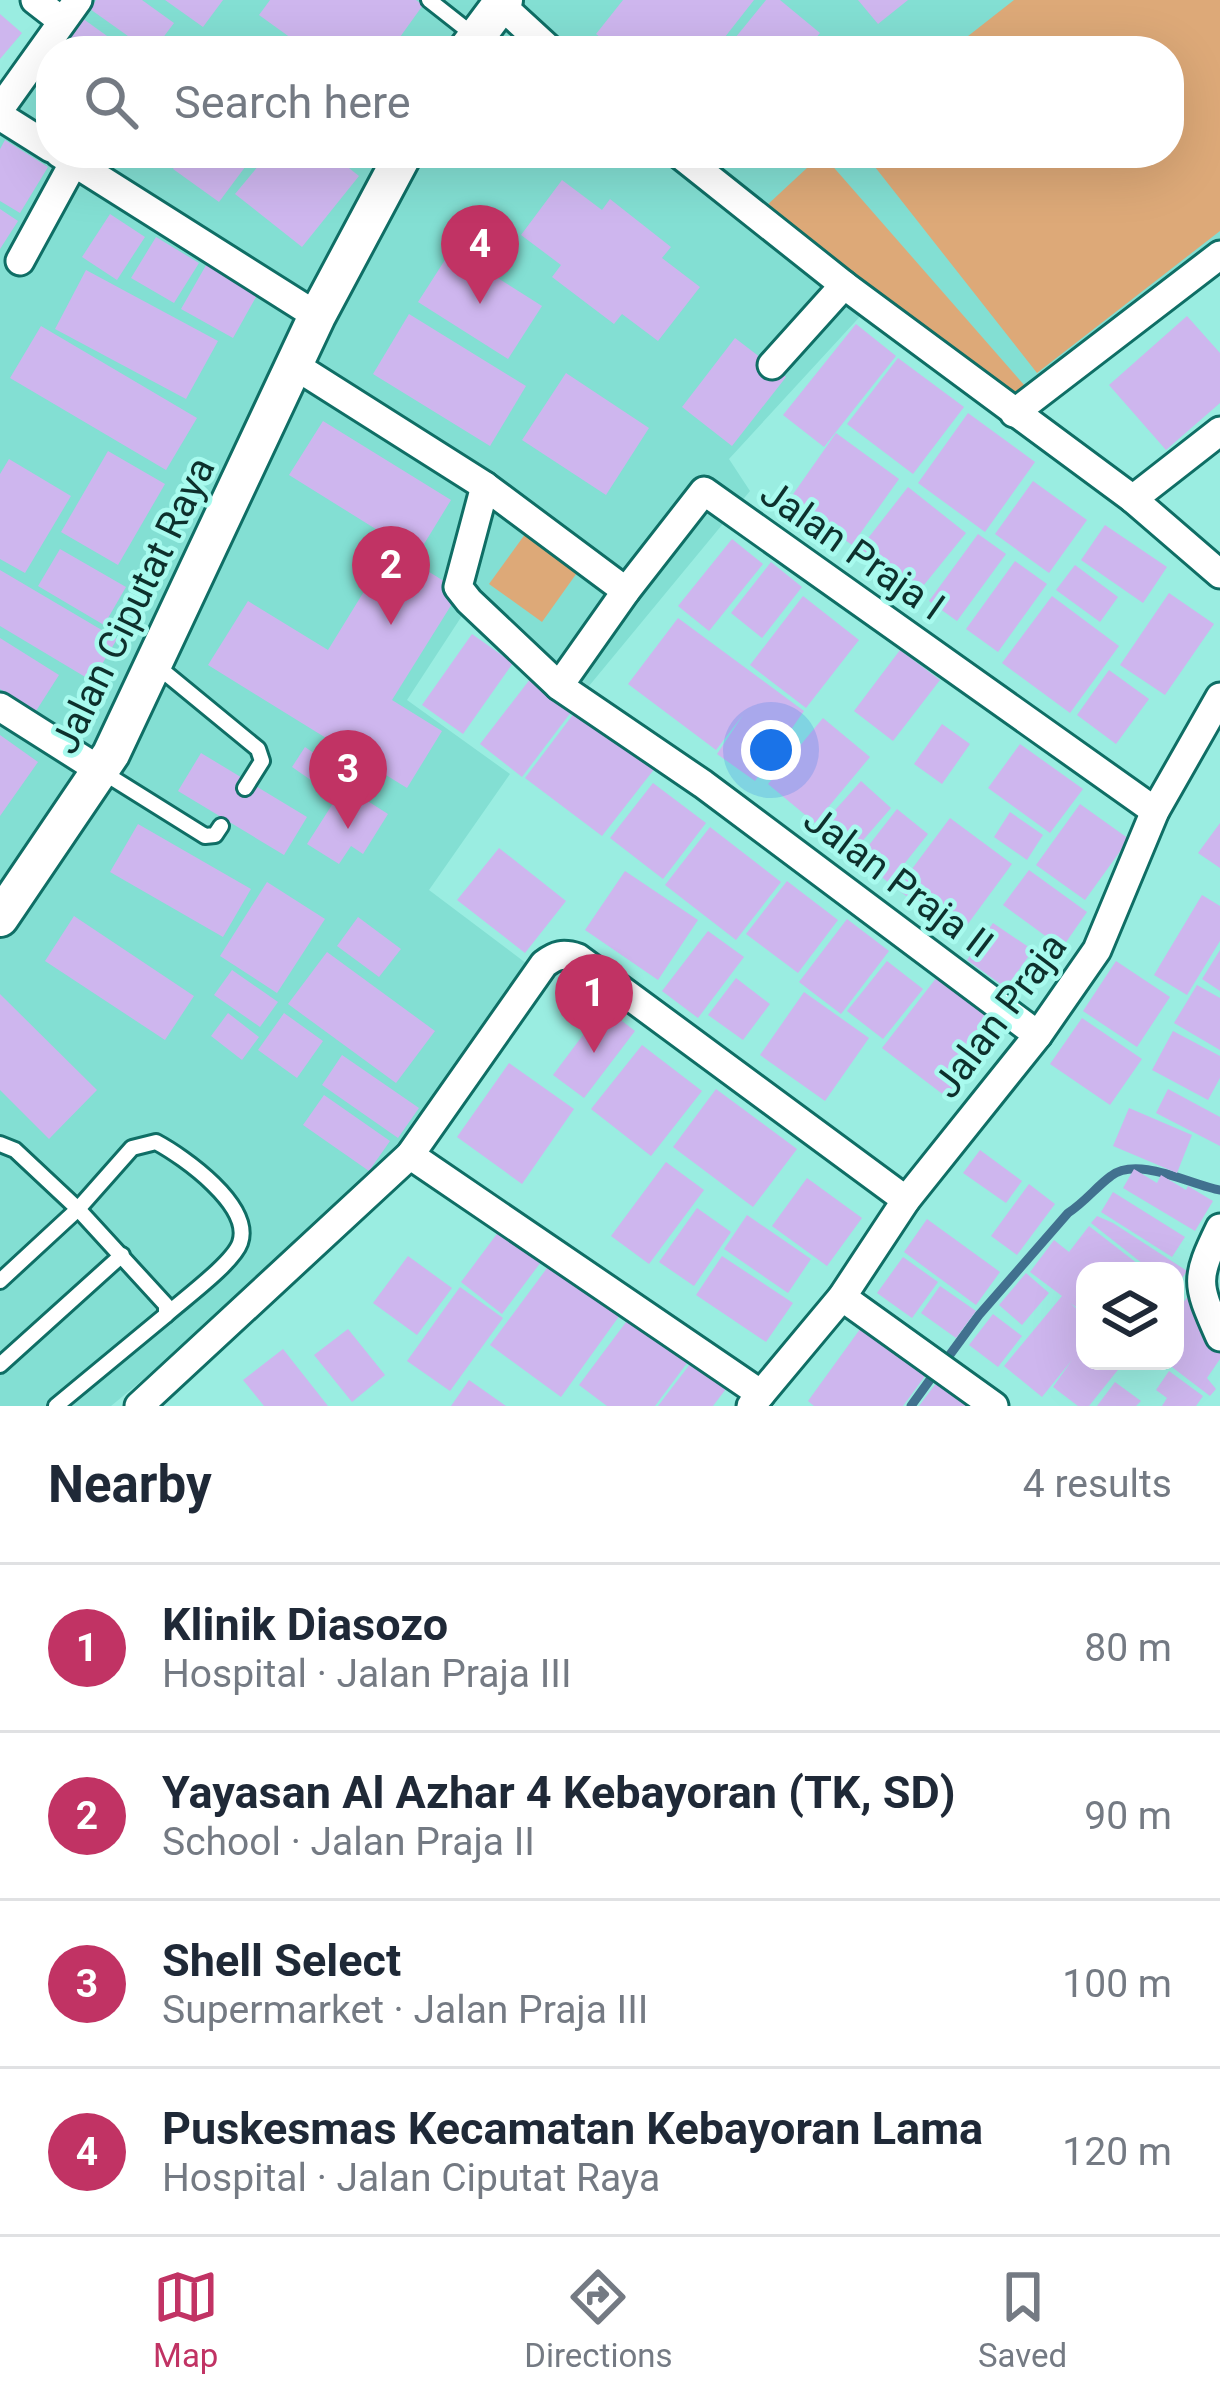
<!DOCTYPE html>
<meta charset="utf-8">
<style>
:root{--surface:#fff;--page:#f2f2f3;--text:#1f2937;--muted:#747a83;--line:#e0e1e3;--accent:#c13364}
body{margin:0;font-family:Roboto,sans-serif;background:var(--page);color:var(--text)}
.controls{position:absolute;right:36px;bottom:36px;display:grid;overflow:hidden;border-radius:24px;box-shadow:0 12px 48px #0002}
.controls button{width:108px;height:108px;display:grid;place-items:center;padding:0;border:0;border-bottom:3px solid var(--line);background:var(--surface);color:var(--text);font:60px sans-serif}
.you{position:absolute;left:771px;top:750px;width:42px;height:42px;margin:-30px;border:9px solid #fff;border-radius:50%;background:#1a73e8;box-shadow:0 0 0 18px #1a73e833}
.badge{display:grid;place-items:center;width:78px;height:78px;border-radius:50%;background:var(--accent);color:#fff;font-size:39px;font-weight:700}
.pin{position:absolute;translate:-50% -99px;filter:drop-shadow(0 3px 6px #0008)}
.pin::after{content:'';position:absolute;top:63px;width:42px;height:36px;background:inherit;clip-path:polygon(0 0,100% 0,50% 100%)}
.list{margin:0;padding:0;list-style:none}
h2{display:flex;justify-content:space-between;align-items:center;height:156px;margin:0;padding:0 48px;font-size:51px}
h2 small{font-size:39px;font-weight:400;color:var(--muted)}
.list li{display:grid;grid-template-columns:78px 1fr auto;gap:36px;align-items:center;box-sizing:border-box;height:168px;padding:0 48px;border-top:3px solid var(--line)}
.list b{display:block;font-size:45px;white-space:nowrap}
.list p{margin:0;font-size:39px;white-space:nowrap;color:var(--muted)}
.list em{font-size:39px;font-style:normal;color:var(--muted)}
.icon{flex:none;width:66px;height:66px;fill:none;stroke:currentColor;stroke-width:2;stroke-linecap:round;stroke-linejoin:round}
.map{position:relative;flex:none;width:1220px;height:1406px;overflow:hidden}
.search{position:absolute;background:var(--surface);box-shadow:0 12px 48px #0002;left:36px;right:36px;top:36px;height:132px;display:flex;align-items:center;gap:30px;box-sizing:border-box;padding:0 42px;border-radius:48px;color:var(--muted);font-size:45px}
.sheet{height:828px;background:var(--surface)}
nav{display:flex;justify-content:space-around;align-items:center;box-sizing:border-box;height:168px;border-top:3px solid var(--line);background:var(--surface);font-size:33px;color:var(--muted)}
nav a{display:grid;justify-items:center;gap:6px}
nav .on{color:var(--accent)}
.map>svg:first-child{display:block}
</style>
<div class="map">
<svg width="1220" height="1406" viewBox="0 0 1220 1406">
<rect width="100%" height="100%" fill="#9aede1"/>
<path fill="#83dfd3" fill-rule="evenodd" d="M86,0H1220V265L1042,404L877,298L729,459L750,491L589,686L469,605L407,700L510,774L429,890L547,979L439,1123L317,1236L111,1406H0V97ZM51,51H1169V153H51Z"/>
<g fill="#dda978">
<polygon points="1014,0 1220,0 1220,231 1037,373 864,153 1169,153 1169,51 949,51"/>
<polygon points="822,154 1025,386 1011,402 765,207"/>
<polygon points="531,526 584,563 542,622 489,584"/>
</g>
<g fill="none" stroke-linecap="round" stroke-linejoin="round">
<g stroke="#41718f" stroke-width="9">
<path d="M946,1360L979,1315L1068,1213C1085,1202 1096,1187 1111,1176C1138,1155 1193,1186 1220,1190"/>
<polyline points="911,1406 932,1377"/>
</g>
</g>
<g fill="#ceb6ee">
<polygon points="96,0 142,0 174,23 153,51 149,51 90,9"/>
<polygon points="165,0 223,0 203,27"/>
<polygon points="270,0 416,0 423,5 390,51 309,51 259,15"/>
<polygon points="623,0 754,0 714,51 618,51 596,34"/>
<polygon points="766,0 780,0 820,33 805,51 740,51 731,43"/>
<polygon points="858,0 908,0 878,24"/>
<polygon points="0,14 22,33 0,59"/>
<polygon points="82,18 128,51 58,51"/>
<polygon points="5,140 48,167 20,213 0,201 0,149"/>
<polygon points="184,153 251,153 254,155 219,202 173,169"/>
<polygon points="269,153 330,153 359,176 302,247 235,194"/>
<polygon points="562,180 602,210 610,199 671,247 662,258 700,287 658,341 622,314 614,324 552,277 561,265 521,235"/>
<polygon points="0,209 18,221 0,249"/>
<polygon points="110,214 145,237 117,280 82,257"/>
<polygon points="156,237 199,263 174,303 131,278"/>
<polygon points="452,249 542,306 508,359 418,302"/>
<polygon points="209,260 260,290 233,338 181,309"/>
<polygon points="86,270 218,341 186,399 55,329"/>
<polygon points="409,314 526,386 490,446 373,374"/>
<polygon points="1187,316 1220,353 1220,403 1166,450 1109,385"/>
<polygon points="856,324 896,356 824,447 783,415"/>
<polygon points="41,326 197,418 166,470 10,378"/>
<polygon points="735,338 786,377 732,446 682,407"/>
<polygon points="898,358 964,407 913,474 847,424"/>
<polygon points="566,373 649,428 606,495 522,440"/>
<polygon points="968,413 1035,462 985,532 918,483"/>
<polygon points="323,421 451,500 413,562 460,591 392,700 442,731 407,788 208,665 248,601 328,650 395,541 289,475"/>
<polygon points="836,433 899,479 852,545 789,500"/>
<polygon points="108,451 165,484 118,565 61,532"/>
<polygon points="9,459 71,496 25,573 0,559 0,474"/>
<polygon points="1033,481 1087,520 1049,573 995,534"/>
<polygon points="908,487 966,533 915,596 858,551"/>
<polygon points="1105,525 1167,567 1143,603 1081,560"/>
<polygon points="978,534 1006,554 957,621 929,601"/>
<polygon points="732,539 763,564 709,631 678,606"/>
<polygon points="60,549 126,587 104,625 38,586"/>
<polygon points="1015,561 1047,584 998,652 966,629"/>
<polygon points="771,562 802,587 762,638 731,613"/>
<polygon points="1075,565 1118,597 1100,622 1056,590"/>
<polygon points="0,570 117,639 92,681 0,626"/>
<polygon points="1169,593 1214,624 1165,695 1120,665"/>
<polygon points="803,596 859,640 806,708 750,665"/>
<polygon points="1052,596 1119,646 1070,713 1002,663"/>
<polygon points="678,618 804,711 755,781 717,754 743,715 716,750 628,684"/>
<polygon points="472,634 513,663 463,734 422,705"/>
<polygon points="0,638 59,675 36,711 0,689"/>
<polygon points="900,650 940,680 893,741 854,711"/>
<polygon points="1109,670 1149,699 1116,744 1077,715"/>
<polygon points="534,674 578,703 522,777 480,744"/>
<polygon points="581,704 659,763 602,836 525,778"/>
<polygon points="823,718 870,757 815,823 768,784"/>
<polygon points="942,724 970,744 942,784 914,764"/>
<polygon points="0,735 38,762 0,816"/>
<polygon points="1020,744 1083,789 1050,833 988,788"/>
<polygon points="305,747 334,767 321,787 292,767"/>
<polygon points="201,753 307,817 284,855 178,791"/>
<polygon points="861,781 891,808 851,854 820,827"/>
<polygon points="653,783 706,823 663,879 610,838"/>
<polygon points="344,786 388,814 363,854 351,846 339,864 307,844"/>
<polygon points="1080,804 1129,839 1085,900 1036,865"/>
<polygon points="897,809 928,834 889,883 859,858"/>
<polygon points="1010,812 1043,835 1027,860 994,837"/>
<polygon points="950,818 1012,864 959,936 897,889"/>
<polygon points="1220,823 1220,868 1198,853"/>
<polygon points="138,824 251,889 223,937 110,872"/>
<polygon points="710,827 781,882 736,940 665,885"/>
<polygon points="499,848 566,901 525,953 457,900"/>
<polygon points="1029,870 1087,912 1062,948 1003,905"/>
<polygon points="625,871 698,920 658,980 585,930"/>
<polygon points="787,881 838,920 798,973 746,934"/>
<polygon points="267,882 325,919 277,993 220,956"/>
<polygon points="1202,895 1220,906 1220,941 1187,995 1154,975"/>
<polygon points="74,916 194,996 165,1040 45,961"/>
<polygon points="358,917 401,949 379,977 337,946"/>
<polygon points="847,919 889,951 841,1014 799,982"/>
<polygon points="993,923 1033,950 1006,988 967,960"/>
<polygon points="708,931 744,957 698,1018 662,991"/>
<polygon points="1220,950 1220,991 1202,979"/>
<polygon points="327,952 435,1031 396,1083 288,1004"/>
<polygon points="887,961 923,989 883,1039 847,1011"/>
<polygon points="1116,961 1170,997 1137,1047 1083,1011"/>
<polygon points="232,970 278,1002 260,1027 214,995"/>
<polygon points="937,977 1003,1029 949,1099 882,1048"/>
<polygon points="736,978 770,1004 743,1040 708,1015"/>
<polygon points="1197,985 1220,998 1220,1050 1174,1023"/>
<polygon points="804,992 869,1038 825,1101 760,1055"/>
<polygon points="0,994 97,1090 49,1139 0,1090"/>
<polygon points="604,1007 635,1031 584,1098 553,1075"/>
<polygon points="228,1013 259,1037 242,1060 211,1036"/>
<polygon points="284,1013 323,1041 297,1078 258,1050"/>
<polygon points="1082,1018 1142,1059 1110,1105 1050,1064"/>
<polygon points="1173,1031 1220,1056 1220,1078 1208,1100 1152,1070"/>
<polygon points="642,1045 702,1091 651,1156 591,1109"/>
<polygon points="342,1055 419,1108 398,1138 322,1085"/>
<polygon points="509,1063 574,1109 522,1184 457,1137"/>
<polygon points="716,1089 797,1149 753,1207 673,1147"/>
<polygon points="1168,1089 1220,1117 1220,1146 1156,1113"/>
<polygon points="324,1095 390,1141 369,1171 303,1125"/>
<polygon points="1129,1108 1192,1135 1177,1173 1113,1146"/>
<polygon points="980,1150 1022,1181 1006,1203 963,1173"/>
<polygon points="666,1162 704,1190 649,1264 611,1236"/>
<polygon points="1134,1169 1157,1183 1161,1175 1186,1190 1188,1186 1213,1201 1195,1231 1123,1188"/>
<polygon points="807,1178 862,1218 827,1266 772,1226"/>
<polygon points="1029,1184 1055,1204 1017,1255 991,1236"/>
<polygon points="1113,1192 1185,1237 1172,1257 1101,1212"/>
<polygon points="697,1208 731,1232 694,1286 659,1262"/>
<polygon points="747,1215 811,1259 788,1293 724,1249"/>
<polygon points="1097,1216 1113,1223 1187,1271 1175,1288 1175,1271 1152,1271 1091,1223"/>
<polygon points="927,1219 1000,1272 976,1305 904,1252"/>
<polygon points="1089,1226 1147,1271 1085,1271 1085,1313 1070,1303 1085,1316 1085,1361 1125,1361 1089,1406 1078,1406 1053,1387 1072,1360 1042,1397 1004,1366 1062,1296 1030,1272 1054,1240 1069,1252"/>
<polygon points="502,1227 544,1258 502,1314 461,1282"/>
<polygon points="408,1256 452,1288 417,1335 373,1303"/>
<polygon points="722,1256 793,1303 766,1342 696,1295"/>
<polygon points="903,1257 938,1282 912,1318 877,1293"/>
<polygon points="550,1264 620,1315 561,1397 490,1345"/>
<polygon points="1026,1273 1049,1293 1022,1325 999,1305"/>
<polygon points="940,1286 976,1311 956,1338 921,1313"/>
<polygon points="460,1287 503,1318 450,1391 407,1361"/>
<polygon points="1189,1295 1201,1307 1220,1342 1220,1359 1207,1378 1216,1389 1210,1396 1164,1361 1175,1361 1175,1331 1183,1321 1175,1313"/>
<polygon points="632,1314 690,1359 655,1406 607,1406 579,1385"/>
<polygon points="993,1314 1022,1336 998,1367 969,1345"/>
<polygon points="863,1325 928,1372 903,1406 814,1406 808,1401"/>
<polygon points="348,1329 385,1375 352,1402 314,1355"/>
<polygon points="283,1349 328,1406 264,1406 243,1380"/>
<polygon points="697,1355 732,1381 713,1406 658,1406"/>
<polygon points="1169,1371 1203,1396 1196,1406 1162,1406 1167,1398 1156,1390"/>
<polygon points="940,1378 977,1406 919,1406"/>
<polygon points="469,1380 506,1406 451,1406"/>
<polygon points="1115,1382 1141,1401 1136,1406 1097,1406"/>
</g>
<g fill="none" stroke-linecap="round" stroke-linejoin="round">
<defs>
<g id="service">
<polyline points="429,0 476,37"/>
<polyline points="157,666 258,749 262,761 245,788"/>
<polyline points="101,771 205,836 215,835 221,826"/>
<polyline points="0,1144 15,1150 78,1209 166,1305 166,1315 56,1406"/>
<path d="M0,1281L78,1209L132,1148L156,1142C184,1157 253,1206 240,1243C233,1263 184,1299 166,1315"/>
<polyline points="0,1365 122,1255"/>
</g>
<g id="minor">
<polyline points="35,0 62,21"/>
<polyline points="501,5 551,51"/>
<polyline points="0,109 78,0"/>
<polyline points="0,116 51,148"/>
<polyline points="59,153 317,316"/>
<polyline points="678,153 844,285 1133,499 1220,574"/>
<polyline points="20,261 74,162"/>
<polyline points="294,365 485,486 626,591"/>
<polyline points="772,365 844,285"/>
<polyline points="1014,413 1220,255"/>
<polyline points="485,486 458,587 469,601 559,686 703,784 1038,1035"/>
<polyline points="1133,499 1220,431"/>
<polyline points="559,686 626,591 704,491 1155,811"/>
<polyline points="0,707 101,771"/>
<polyline points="410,1155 761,1394"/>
<path d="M1220,1228C1194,1281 1197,1284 1220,1337"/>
<polyline points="842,1297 994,1406"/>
<path d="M139,1406L410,1155L544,964C556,955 563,953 578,958L906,1200"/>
<polyline points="751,1406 842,1297 906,1200 1038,1035 1097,950 1155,811 1220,697"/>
</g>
<g id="secondary">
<polyline points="466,51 504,0"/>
<polyline points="0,918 111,754 317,316 404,153"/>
</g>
</defs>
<use href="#service" stroke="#0f6e65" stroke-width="20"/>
<use href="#minor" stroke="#0f6e65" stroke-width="33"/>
<use href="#secondary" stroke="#0f6e65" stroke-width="42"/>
<use href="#service" stroke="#fff" stroke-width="14"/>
<use href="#minor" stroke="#fff" stroke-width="27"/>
<use href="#secondary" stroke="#fff" stroke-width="36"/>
</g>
<g text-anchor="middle" stroke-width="9" stroke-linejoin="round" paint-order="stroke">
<g font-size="39" fill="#0d302c" stroke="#a8faee">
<text transform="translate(853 549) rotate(35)" y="14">Jalan Praja I</text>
<text transform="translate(132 605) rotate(-64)" y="14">Jalan Ciputat Raya</text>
<text transform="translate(899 881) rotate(37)" y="14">Jalan Praja II</text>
<text transform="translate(999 1015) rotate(-53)" y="14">Jalan Praja</text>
</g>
</g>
</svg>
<div class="controls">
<button><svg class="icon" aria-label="layers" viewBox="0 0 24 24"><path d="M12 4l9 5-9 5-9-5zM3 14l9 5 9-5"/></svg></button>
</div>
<div class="you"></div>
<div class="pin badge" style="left:594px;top:1053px">1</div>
<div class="pin badge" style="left:391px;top:625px">2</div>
<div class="pin badge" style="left:348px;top:829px">3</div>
<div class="pin badge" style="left:480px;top:304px">4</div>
<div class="search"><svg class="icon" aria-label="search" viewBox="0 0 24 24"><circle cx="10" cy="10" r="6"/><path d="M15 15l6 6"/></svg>Search here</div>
</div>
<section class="sheet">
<h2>Nearby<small>4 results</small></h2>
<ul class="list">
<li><span class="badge">1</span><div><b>Klinik Diasozo</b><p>Hospital · Jalan Praja III</p></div><em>80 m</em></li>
<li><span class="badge">2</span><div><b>Yayasan Al Azhar 4 Kebayoran (TK, SD)</b><p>School · Jalan Praja II</p></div><em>90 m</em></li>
<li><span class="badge">3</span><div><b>Shell Select</b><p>Supermarket · Jalan Praja III</p></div><em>100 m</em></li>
<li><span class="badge">4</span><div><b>Puskesmas Kecamatan Kebayoran Lama</b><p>Hospital · Jalan Ciputat Raya</p></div><em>120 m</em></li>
</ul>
</section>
<nav>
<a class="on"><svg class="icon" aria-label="map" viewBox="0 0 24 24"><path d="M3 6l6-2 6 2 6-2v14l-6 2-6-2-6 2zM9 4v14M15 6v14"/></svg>Map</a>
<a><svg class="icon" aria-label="directions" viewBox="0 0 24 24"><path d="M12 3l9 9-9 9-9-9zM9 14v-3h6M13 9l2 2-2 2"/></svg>Directions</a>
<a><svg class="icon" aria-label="saved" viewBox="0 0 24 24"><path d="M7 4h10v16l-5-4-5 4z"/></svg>Saved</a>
</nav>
